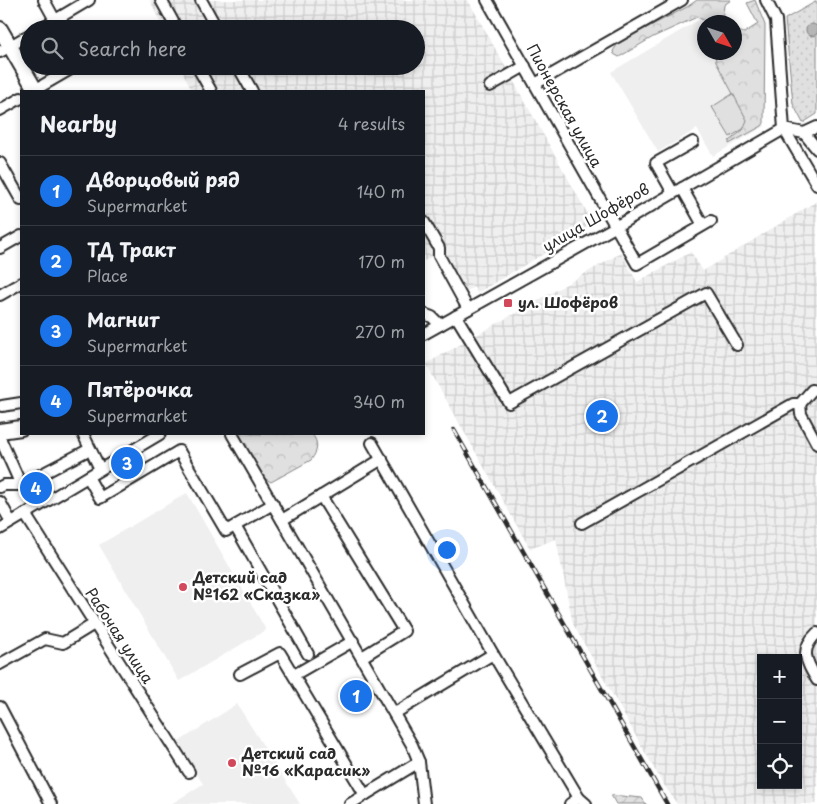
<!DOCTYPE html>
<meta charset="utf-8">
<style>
:root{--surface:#171b24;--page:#242831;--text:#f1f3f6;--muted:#9ea1a6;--line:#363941;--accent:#1a73e8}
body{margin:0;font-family:"Playpen Sans",sans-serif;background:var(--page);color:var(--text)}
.controls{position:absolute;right:15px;bottom:15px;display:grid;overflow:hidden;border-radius:0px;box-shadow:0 2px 8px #0003}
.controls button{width:45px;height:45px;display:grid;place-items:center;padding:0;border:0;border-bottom:1px solid var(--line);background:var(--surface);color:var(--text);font:25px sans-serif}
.compass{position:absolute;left:697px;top:15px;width:45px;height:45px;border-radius:50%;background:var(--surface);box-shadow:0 2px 8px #0003;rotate:129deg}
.you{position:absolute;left:446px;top:549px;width:18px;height:18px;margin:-12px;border:4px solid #fff;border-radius:50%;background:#1a73e8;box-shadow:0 0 0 8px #1a73e833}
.badge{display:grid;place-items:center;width:32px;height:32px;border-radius:50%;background:var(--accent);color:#fff;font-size:16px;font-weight:700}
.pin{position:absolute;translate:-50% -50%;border:2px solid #fff;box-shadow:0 1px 5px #0006}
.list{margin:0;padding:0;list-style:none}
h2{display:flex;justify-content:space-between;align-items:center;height:65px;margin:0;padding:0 20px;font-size:21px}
h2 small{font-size:16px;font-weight:400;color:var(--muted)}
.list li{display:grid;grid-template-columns:32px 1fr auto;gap:15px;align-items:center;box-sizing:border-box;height:70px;padding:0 20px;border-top:1px solid var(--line)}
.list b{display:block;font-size:19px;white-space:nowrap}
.list p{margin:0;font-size:16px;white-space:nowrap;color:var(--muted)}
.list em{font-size:16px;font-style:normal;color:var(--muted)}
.icon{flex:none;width:28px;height:28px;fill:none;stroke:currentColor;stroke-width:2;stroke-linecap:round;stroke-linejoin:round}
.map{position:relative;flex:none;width:817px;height:804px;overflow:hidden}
.search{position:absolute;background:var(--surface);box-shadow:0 2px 8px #0003;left:20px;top:20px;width:405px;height:55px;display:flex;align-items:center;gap:12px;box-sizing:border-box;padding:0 18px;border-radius:28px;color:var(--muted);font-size:19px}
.panel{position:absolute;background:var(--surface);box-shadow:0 2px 8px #0003;left:20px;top:90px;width:405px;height:345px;border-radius:0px}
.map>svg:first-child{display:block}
</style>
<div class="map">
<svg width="817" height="804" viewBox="0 0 817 804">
<defs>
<pattern id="industrial-grid" width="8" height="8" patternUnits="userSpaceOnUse" patternTransform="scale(1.25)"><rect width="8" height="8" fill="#efefef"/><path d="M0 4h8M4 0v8" fill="none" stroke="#cdcdcd"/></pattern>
<pattern id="forest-crowns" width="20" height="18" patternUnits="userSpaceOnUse" patternTransform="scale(1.25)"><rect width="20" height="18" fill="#e0e0e0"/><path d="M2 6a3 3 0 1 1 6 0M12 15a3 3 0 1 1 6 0" fill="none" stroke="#c0c0c0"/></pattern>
<pattern id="park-dots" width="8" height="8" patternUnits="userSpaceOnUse" patternTransform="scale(1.25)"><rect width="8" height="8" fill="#e0e0e0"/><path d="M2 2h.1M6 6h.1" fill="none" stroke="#c0c0c0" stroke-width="1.8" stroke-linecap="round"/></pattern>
<pattern id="garden-furrows" width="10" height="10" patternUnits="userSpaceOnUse" patternTransform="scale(1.25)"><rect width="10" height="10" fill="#e0e0e0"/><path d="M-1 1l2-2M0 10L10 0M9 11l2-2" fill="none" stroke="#c0c0c0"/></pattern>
</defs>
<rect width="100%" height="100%" fill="#fff"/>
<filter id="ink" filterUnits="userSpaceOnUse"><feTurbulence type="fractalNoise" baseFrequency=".02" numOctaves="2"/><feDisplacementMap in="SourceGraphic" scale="10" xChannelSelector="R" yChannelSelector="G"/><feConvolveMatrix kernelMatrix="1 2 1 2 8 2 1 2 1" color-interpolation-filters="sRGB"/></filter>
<g filter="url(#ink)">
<g fill="#efefef">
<polygon points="702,18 705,22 704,52 722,53 765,126 713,156 697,129 658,152 611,72"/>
<polygon points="187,493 266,630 179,681 99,545"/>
<polygon points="237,704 300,804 171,804 203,784 177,743"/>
</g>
<g fill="url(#industrial-grid)" fill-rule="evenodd">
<polygon points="150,0 468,0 589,216 586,229 477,293 474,287 463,293 440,252 424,261 424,91 192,91 180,66 416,66 416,29 163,29"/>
<path d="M817,201V804H677L660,779L573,624L556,539L530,549L426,364L621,253L637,282L691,252L703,271ZM761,658H798V785H761Z"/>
</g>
<polygon fill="#e0e0e0" stroke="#868686" points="734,93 753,123 730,137 712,107"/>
<g fill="url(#forest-crowns)" stroke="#868686">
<polygon points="697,0 731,0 724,5 722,22 708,22 697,17 653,37 619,57 614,54 613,51 619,42 687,7"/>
<polygon points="755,0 765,25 764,123 762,126 729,144 729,141 743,130 747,120 716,62 715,53 734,52 735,30 744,33 758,24 747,3"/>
<path d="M239,434H312C319,443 318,451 311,460L271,482L262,477Z"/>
</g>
<polygon fill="url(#park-dots)" stroke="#868686" points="817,1 817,114 803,123 793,104 785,19"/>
<polygon fill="url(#garden-furrows)" stroke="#868686" points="611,795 642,798 646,804 616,804"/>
<circle fill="#b6b6b6" stroke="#7e7e7e" cx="812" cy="30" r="6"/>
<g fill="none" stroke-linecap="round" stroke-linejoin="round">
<defs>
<g id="minor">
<polyline points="44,0 55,20"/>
<polyline points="161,0 177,29"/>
<polyline points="201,0 217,29"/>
<polyline points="487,0 637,264 711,221"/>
<polyline points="766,0 776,20 784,129 817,185"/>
<polyline points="40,29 89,0"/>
<polyline points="0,52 29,35"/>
<polyline points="197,66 211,91"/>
<polyline points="238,66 252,91"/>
<polyline points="535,84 682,0"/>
<polyline points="490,86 525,66"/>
<polyline points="33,91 76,66"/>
<polyline points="0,110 21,98"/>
<polyline points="784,129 804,133 817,127"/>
<polyline points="804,133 817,149"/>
<polyline points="0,163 21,200"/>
<polyline points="682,188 703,225"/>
<polyline points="673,193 656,163 693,142"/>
<polyline points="424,222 439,248 439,256 468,309"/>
<polyline points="0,248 21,236"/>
<polyline points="0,295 21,283"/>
<polyline points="424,314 432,317 440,325"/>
<polyline points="456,316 509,403 706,293 737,345"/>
<polyline points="424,334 615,227 784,129"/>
<polyline points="800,404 812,390"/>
<polyline points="2,406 21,403"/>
<polyline points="83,434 100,469"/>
<polyline points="232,434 412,745 419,762 424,804"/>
<polyline points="0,438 21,485"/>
<polyline points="372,443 493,654 579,798 586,804"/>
<polyline points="88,477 100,498 179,451 226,531 273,504"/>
<polyline points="0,487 4,485 21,485 90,449"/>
<polyline points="321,496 404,631 362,657"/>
<polyline points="0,502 11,522"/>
<polyline points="25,514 189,772"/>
<polyline points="282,520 382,459"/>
<polyline points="582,523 793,404 800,404 801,414 817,444"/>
<polyline points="235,526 308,654"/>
<polyline points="0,529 160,434"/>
<path d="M817,633C799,650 806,661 817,680"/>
<polyline points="0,664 45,639 63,643 94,624"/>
<polyline points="240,674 280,653 365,795"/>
<polyline points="294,675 353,641"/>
<polyline points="0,707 51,804"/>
<polyline points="395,713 493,654"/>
<polyline points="350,804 419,762"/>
<polyline points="570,804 579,798"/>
</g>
<g id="major">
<polyline points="0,29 36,91"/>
<polyline points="0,431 21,428"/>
</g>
</defs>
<use href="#minor" stroke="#2b2b2b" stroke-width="14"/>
<use href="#major" stroke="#2b2b2b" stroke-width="18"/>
<use href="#minor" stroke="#fff" stroke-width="10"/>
<use href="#major" stroke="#fff" stroke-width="14"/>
<defs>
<polyline id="rail" points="454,430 667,804"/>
</defs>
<use href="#rail" stroke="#2b2b2b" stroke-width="4.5"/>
<use href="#rail" stroke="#fff" stroke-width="2.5" stroke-dasharray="8" stroke-linecap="butt"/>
</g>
</g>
<g fill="#d1495b" stroke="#fff" stroke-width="2">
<rect x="503" y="298" width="10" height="10" rx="2.5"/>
<circle cx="183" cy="587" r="5"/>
<circle cx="232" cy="763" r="5"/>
</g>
<g text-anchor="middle" stroke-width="5" stroke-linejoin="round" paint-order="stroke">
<g font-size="15" fill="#2b2b2b" stroke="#fff">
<text transform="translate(564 106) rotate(61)" y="5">Пионерская улица</text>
<text transform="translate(596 218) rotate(-30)" y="5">улица Шофёров</text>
<text transform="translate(119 636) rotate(57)" y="5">Рабочая улица</text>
</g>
<g font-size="15" font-weight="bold" fill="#2b2b2b" stroke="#fff" text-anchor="start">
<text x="518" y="308">ул. Шофёров</text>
<text x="193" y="583">Детский сад<tspan x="193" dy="17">№162 «Сказка»</tspan></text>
<text x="242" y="759">Детский сад<tspan x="242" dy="17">№16 «Карасик»</tspan></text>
</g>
</g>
</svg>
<div class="controls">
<button>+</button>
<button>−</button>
<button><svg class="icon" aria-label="locate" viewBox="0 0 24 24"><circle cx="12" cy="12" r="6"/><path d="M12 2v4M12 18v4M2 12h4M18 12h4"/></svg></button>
</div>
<svg class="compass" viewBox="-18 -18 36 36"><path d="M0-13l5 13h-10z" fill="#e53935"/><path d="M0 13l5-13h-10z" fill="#9ea1a6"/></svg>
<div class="you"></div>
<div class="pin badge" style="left:356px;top:696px">1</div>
<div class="pin badge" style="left:602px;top:416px">2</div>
<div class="pin badge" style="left:127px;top:463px">3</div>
<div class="pin badge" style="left:36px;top:488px">4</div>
<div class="search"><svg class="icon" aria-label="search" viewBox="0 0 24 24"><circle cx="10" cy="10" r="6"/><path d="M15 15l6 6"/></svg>Search here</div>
<section class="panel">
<h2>Nearby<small>4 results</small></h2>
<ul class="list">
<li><span class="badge">1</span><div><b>Дворцовый ряд</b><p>Supermarket</p></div><em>140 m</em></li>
<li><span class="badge">2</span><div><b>ТД Тракт</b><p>Place</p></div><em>170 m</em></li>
<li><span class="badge">3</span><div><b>Магнит</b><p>Supermarket</p></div><em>270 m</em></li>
<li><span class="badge">4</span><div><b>Пятёрочка</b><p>Supermarket</p></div><em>340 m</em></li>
</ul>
</section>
</div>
